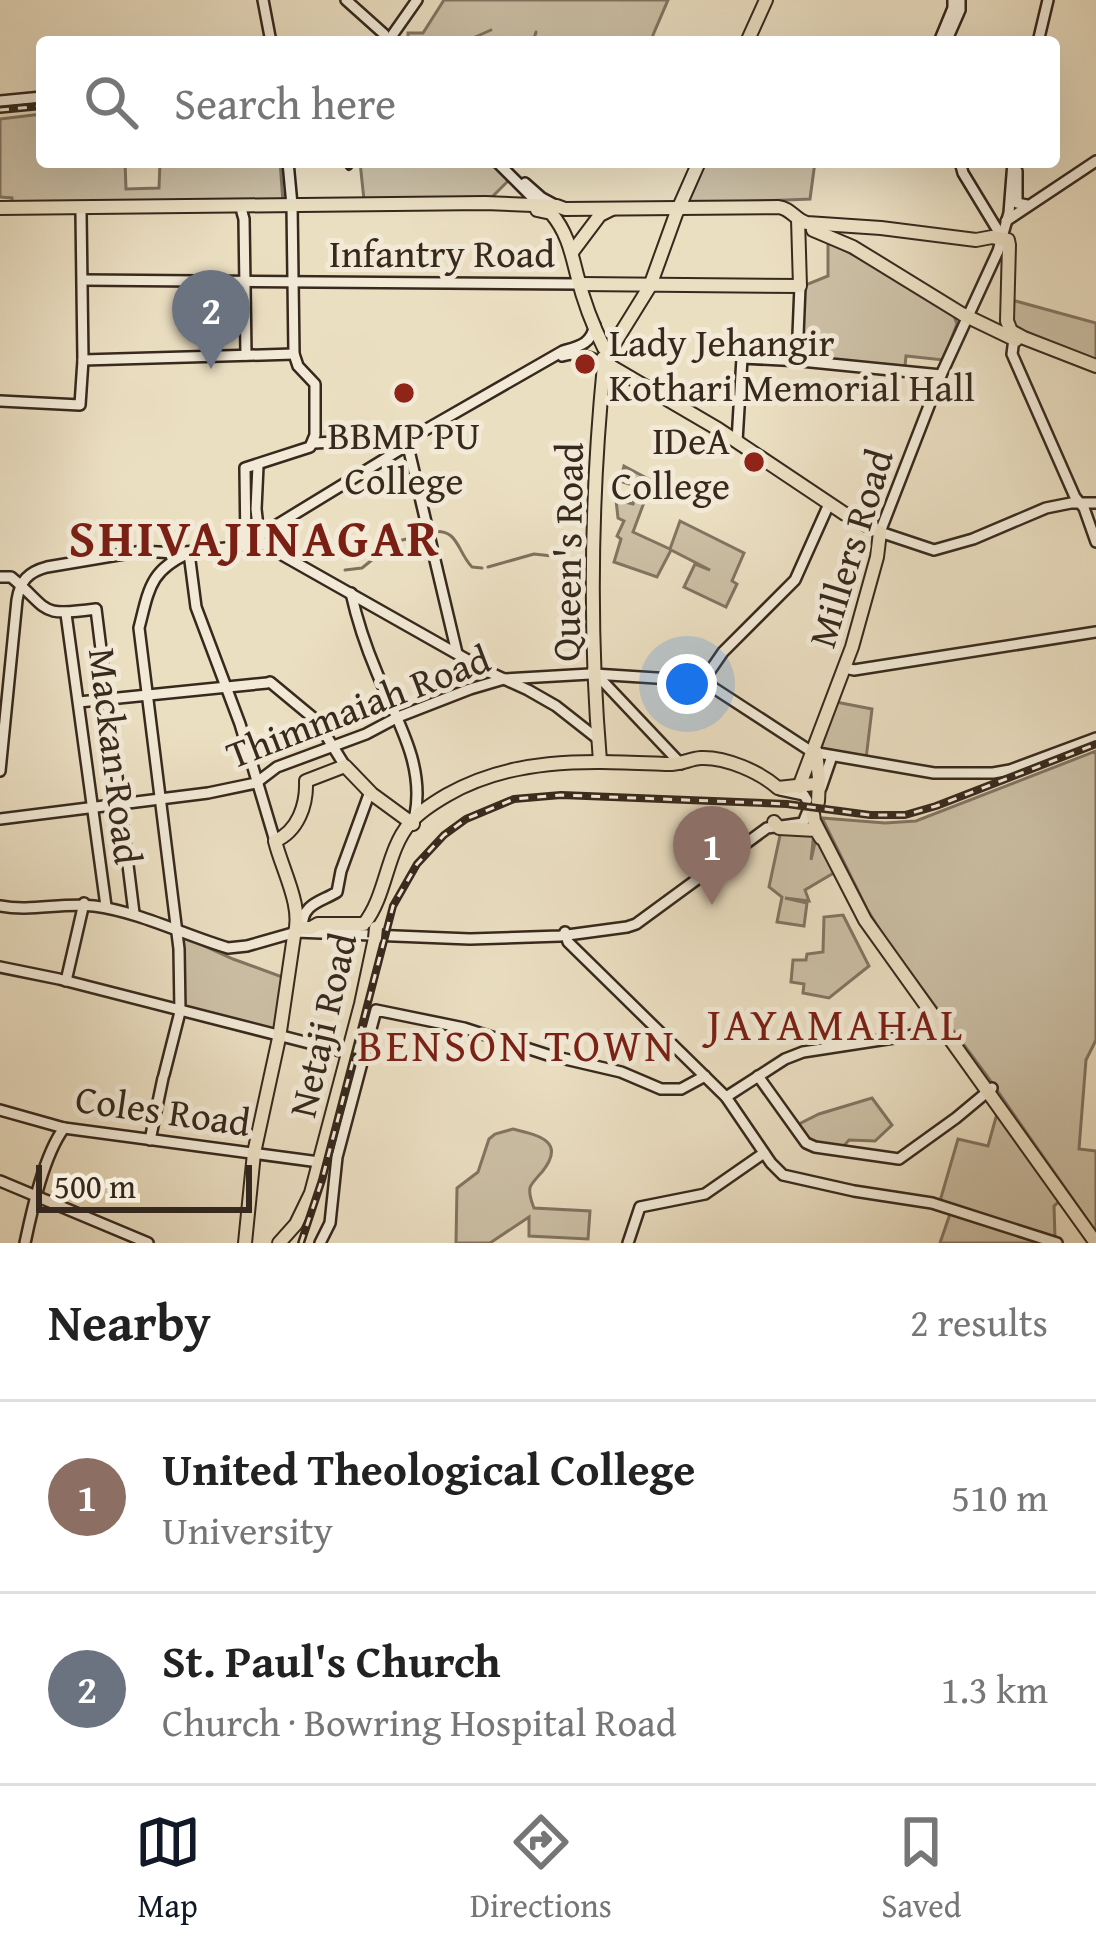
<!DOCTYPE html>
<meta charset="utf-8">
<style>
:root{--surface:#fff;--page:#f6f6f6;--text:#222;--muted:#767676;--line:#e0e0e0;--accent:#111827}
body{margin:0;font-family:"Gentium Book Plus",serif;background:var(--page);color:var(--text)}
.scale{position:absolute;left:36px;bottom:30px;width:216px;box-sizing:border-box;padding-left:12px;border:6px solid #37291d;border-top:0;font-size:33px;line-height:42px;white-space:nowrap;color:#37291d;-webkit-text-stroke:9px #f2ead7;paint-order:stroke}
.you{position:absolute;left:687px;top:684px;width:42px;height:42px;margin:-30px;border:9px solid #fff;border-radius:50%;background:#1a73e8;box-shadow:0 0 0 18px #1a73e833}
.badge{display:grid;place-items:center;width:78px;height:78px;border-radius:50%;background:var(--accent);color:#fff;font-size:39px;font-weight:700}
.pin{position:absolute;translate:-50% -99px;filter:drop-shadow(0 3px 6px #0008)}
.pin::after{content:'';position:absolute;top:63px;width:42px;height:36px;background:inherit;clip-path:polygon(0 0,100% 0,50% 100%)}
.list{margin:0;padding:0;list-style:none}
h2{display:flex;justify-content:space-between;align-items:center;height:156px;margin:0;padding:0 48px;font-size:51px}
h2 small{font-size:39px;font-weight:400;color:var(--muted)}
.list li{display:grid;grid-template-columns:78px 1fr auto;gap:36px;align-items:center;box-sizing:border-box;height:192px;padding:0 48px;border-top:3px solid var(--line)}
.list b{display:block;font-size:45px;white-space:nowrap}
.list p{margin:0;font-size:39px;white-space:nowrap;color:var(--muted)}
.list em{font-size:39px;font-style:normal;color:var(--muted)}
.icon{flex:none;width:66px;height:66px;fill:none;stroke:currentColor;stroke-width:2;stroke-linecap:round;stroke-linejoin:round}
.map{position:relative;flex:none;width:1096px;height:1243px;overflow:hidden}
.search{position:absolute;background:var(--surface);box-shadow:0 12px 48px #0002;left:36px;right:36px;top:36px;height:132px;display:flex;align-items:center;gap:30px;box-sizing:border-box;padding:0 42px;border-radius:12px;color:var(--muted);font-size:45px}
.sheet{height:540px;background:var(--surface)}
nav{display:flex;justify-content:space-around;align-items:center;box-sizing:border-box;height:168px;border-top:3px solid var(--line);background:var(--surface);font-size:33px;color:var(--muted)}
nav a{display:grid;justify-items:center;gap:6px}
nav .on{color:var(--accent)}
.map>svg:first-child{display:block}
</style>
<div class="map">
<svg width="1096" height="1243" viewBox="0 0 1096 1243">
<rect width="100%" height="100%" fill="#ebdfc2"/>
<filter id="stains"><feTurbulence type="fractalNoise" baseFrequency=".00167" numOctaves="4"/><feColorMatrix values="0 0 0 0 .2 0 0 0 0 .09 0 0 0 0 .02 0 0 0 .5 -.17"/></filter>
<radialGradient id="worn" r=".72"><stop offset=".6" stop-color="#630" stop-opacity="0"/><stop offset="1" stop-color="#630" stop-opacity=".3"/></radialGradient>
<g fill="#ccc0a6" stroke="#827462" stroke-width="3">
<polygon points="444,0 668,0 653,35 653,42 408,42 408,33 423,33"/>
<polygon points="42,114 42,162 125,162 126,189 159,188 160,162 280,162 283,202 12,204 12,198 0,197 0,119"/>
<polygon points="360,162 492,162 509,180 492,197 364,200"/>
<polygon points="703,162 815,162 810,199 687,204"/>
<path d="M828,242C847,251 865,261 883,271C893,277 897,284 908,286L954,316L957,324L943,360L906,356L905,366L801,357L803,286L828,276Z"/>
<polygon points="1012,300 1096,323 1096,362 1019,332 1014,324"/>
<polygon points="624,466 652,481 633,532 670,549 680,521 744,553 732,581 737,584 726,607 684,587 695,564 710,570 671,550 657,577 614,562 621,539 617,536 624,521 618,518 616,500 633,504 638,487 620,481"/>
<polygon points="836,702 872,709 866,759 820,751"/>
<polygon points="1096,751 1096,1040 1086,1060 1079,1149 1096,1151 1096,1232 987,1076 886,940 867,909 822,818 885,823 916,821"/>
<polygon points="781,831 814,832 811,860 817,834 837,871 805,890 809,901 785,898 807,903 804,926 777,922 782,897 769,887"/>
<polygon points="843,915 869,966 829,998 803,993 804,984 791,982 793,960 806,960 807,954 823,952 824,917"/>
<polygon points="180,935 233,959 285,978 276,1033 184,1007"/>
<polygon points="872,1098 892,1125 875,1141 849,1140 840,1150 807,1141 795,1126 819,1114"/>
<polygon points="998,1110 1062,1199 1054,1206 1055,1238 940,1201 958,1139 988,1146"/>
<path d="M513,1129C538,1135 567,1141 542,1172C540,1174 530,1185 530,1188C529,1193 532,1203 534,1208L590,1211L588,1239L529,1236V1217L490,1243H456L457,1188L478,1172L489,1139L495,1134Z"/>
<polygon points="950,1214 1040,1243 940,1243"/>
</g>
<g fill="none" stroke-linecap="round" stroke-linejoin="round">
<g stroke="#7e715e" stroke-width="3">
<polyline points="464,42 491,30"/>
<polyline points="533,42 536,32"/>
<path d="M432,532C459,528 457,552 472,567L482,568"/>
<polyline points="488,567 534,554 579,559"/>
<polyline points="345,570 362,568 394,542 423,535"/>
</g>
<defs>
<g id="secondary">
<polyline points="263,0 271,42"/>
<polyline points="346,0 384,34 387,42"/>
<polyline points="384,42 391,37 417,0"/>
<polyline points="939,42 953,8 953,0"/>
<polyline points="946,42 960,10 960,0"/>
<polyline points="1038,42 1048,0"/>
<polyline points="0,101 42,97"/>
<polyline points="497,162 540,205"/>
<polyline points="960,162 963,173 1000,234"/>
<polyline points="1013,162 1009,213 998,251 941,375 880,532 934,550 973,539 1046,508 1071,503 1096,503"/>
<polyline points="1017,171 1017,203 1027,205"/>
<polyline points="525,183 542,198 555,205"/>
<polyline points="242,212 244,219 246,355"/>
<polyline points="1006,221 1096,161"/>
<polyline points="83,280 580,284"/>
<polyline points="1014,339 1012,354 1075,497 1084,508 1096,542"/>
<path d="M562,356C575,352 589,355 600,363"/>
<polyline points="83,360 294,354"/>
<polyline points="797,360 800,286"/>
<polyline points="0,401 80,405 83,360 81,213"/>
<path d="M404,439L427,429L563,351C580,346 591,344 595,325"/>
<polyline points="737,441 742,358 801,361 941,375"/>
<polyline points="407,442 457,653"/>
<polyline points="314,443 404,439 406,442"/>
<polyline points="258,466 256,509 259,536"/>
<polyline points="257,537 406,446"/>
<polyline points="260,537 261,543 489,672 528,690 556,706 598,739"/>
<polyline points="246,546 245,468 310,447 315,435 315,384 298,366 294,354 292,205 288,162"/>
<polyline points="189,553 196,607 240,724 275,841"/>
<path d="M0,577H11C51,610 37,617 96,609L134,913"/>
<path d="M351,593C357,620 366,647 377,673C396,719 425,764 415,815"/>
<polyline points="66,614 106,906"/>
<polyline points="845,668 854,670 1096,632"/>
<polyline points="594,674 703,681 812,752 934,773 993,773 1010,770 1096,738"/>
<polyline points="596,674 681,764"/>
<polyline points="703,681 723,652 795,580 829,504"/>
<polyline points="270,682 317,721 345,766"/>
<polyline points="79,702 267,683"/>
<path d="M0,771L17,600C20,581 28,572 47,567L142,551L175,553L246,546L253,541L261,543"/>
<polyline points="821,788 831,759"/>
<polyline points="780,790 804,795 807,800"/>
<polyline points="0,819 208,793 256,783 277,767 366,734 398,717 470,689 504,679 590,674 594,669"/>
<path d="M0,906C32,912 62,902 94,906C140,912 184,935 228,948L247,946L296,932L470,939L560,936L627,927L636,924L767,828L803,823L807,813"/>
<path d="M302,928C302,903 321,902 337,892L341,871L368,797L372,794"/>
<polyline points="565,932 568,942 726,1097 771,1163 783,1175 854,1191 932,1203 1057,1243"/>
<polyline points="0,967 59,979 348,1053"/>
<polyline points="66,981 84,903"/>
<path d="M164,1075L180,1012L179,949L139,628C149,589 150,570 189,553"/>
<polyline points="758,1076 806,1143 815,1147 899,1159 956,1118 992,1088"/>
<polyline points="726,1097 785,1059 803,1052 946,1030"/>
<polyline points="0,1110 64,1128 319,1162"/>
<polyline points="150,1140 163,1078"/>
<polyline points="0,1181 148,1243"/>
<path d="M25,1243C32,1210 44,1155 64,1128"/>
<polyline points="320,1243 330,1223 337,1157 376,1010 464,1028 548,1055 621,1072 661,1089 681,1089 705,1076"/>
<polyline points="628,1243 640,1207 705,1194 764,1153"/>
</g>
<g id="primary">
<polyline points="747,42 766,0"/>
<path d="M0,208L485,203L557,206L565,209L778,207C791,208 795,220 807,223L881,228L976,240L992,237L1008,240L1009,245L1007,321L1011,331L1024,338L1096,366"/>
<path d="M537,210L551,213C567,232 571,251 577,275C583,299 593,326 604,348"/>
<polyline points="813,230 853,247 962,314 1016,340"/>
<polyline points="573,251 600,215 612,209"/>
<polyline points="580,284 800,286 798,219"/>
<polyline points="603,358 612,367 718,429 845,514 880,532 877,557 852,647 799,787"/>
<polyline points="816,752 819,778 818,802"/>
<path d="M600,761C589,630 591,496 604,365L611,349L650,286L676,214L699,162"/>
<polyline points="813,814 814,821 865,920 1096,1243"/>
<polyline points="774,822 779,828 816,830 821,838"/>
<path d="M298,928H311L318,924H364C387,895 386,851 410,823C419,812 435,802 447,795C515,756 590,761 665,764C681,765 688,759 701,758C726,757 760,772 778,788L815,784"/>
<path d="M245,1243L254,1153L279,1038L294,936C304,908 282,870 275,841C298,831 307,805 306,781L345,766L372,794L413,824"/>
<polyline points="279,1243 296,1224 311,1193 361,1004 375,938"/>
</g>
</defs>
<use href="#secondary" stroke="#37291d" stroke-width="14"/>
<use href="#primary" stroke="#37291d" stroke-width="16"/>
<use href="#secondary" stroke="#f2ead7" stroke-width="9"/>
<use href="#primary" stroke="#ebdfc2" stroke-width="12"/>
<defs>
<g id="rail">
<polyline points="0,110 42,106"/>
<polyline points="345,162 349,167"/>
<polyline points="301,1243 322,1180 393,906 417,864 444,835 466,819 514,799 561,795 787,804 870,815 905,815 936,806 1096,744"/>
</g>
</defs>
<use href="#rail" stroke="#37291d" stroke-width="8"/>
<use href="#rail" stroke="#f2ead7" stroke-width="3" stroke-dasharray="9" stroke-linecap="butt"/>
<defs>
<polyline id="primary-bridge" points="375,938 376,928"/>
</defs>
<use href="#primary-bridge" stroke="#37291d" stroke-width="16" stroke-linecap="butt"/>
<use href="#primary-bridge" stroke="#ebdfc2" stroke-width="12"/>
</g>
<g fill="#8f2418" stroke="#f2ead7" stroke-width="4.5">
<circle cx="585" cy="364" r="12"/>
<circle cx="404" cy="393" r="12"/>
<circle cx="754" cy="462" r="12"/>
</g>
<g text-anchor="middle" stroke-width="10" stroke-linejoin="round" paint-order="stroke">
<g font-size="39" fill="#37291d" stroke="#f2ead7">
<text x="442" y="267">Infantry Road</text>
<text transform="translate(850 548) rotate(-73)" y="14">Millers Road</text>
<text transform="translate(567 552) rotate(-89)" y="14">Queen's Road</text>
<text transform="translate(358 706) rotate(-21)" y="14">Thimmaiah Road</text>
<text transform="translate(116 756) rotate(83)" y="14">Mackan Road</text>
<text transform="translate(322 1025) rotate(-77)" y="14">Netaji Road</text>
<text transform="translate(163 1110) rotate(8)" y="14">Coles Road</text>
</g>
<g font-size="39" fill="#37291d" stroke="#f2ead7" text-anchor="start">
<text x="609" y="356">Lady Jehangir<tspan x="609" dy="45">Kothari Memorial Hall</tspan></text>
<text x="404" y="449" text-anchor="middle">BBMP PU<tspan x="404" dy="45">College</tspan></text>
<text x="730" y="454" text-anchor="end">IDeA<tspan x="730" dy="45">College</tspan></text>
</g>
<g font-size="45" letter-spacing="3" fill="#7a1f14" stroke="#f2ead7">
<text x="836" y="1040">JAYAMAHAL</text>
<text x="517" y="1061">BENSON TOWN</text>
</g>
<g font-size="51" font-weight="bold" letter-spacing="3" fill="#7a1f14" stroke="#f2ead7">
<text x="255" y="556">SHIVAJINAGAR</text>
</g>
</g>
<rect width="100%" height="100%" filter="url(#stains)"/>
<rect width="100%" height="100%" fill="url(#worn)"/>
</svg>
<div class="scale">500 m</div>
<div class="you"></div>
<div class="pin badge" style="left:712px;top:905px;background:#8d6e63">1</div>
<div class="pin badge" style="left:211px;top:369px;background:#6b7280">2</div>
<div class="search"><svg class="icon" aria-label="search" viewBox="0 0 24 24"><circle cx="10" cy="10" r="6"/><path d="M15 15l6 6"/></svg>Search here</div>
</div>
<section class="sheet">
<h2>Nearby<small>2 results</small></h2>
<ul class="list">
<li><span class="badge" style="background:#8d6e63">1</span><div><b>United Theological College</b><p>University</p></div><em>510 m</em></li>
<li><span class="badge" style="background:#6b7280">2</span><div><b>St. Paul's Church</b><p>Church · Bowring Hospital Road</p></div><em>1.3 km</em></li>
</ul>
</section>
<nav>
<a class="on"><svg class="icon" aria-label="map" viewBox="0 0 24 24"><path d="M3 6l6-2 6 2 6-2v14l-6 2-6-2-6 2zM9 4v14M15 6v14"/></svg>Map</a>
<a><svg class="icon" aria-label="directions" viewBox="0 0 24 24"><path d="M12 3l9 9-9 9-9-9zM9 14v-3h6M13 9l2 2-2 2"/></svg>Directions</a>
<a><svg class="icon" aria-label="saved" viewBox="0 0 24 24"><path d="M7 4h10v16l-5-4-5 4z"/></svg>Saved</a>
</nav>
